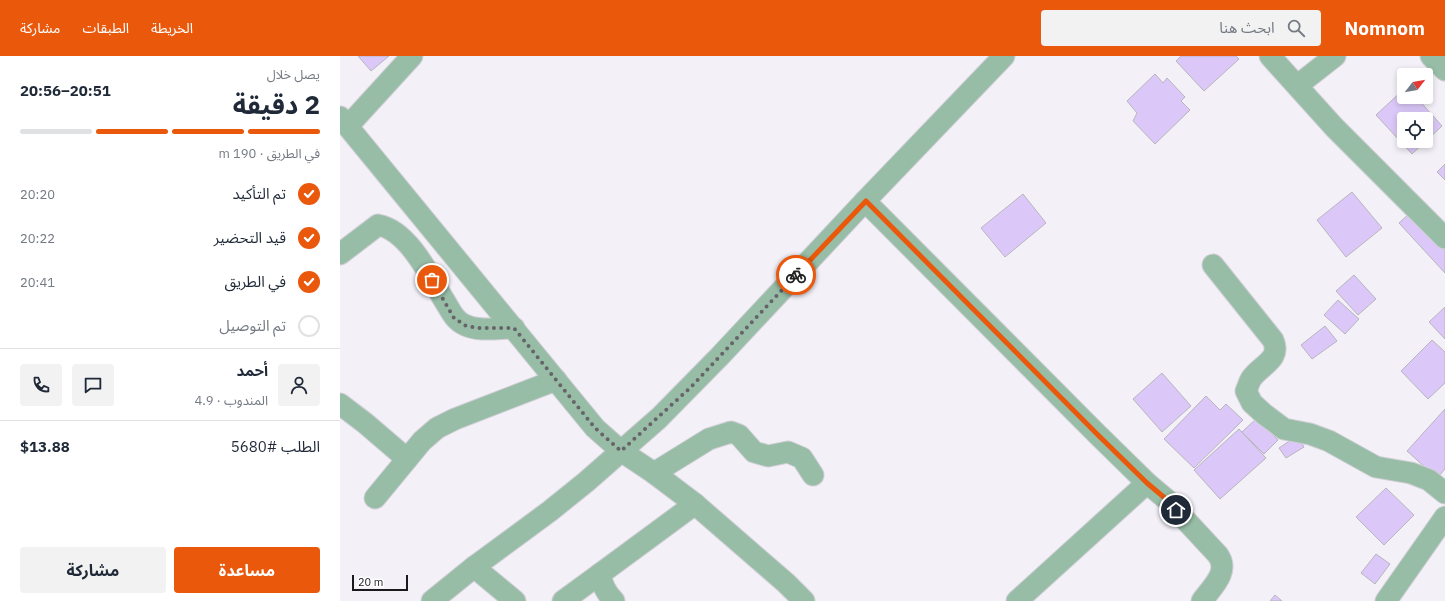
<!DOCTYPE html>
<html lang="ar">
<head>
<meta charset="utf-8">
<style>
  body { margin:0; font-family:"IBM Plex Sans","Noto Sans Arabic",sans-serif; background:#f2f2f3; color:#1f2937; direction:rtl; height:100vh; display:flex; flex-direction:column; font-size:15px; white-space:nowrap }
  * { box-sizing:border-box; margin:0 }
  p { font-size:13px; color:#747a83 }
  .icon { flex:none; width:22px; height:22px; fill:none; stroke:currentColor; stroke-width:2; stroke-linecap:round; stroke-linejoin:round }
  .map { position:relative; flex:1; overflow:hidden; direction:ltr }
  .drawer { display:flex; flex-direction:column; background:#fff; width:340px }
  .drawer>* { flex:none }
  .needle { width:26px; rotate:59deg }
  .tools { position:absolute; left:1057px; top:12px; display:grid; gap:8px }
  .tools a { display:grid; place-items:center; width:36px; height:36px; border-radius:4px; background:#fff; box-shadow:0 2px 6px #0003; font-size:20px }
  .scale { position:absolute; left:12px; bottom:10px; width:56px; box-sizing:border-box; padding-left:4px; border:2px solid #1a191c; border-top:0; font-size:11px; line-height:14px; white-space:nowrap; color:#1a191c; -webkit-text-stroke:3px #fff; paint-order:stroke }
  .pin { position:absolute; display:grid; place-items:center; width:34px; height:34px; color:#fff; margin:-17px; border:2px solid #fff; border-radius:50%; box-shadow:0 1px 4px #0007 }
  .courier { position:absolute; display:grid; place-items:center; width:40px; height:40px; margin:-20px; border:3px solid #ea580c; border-radius:50%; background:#fff; color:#222; box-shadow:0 1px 5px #0007 }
  .summary em { font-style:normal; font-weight:700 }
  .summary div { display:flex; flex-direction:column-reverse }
  .summary { display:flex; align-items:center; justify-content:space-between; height:68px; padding:0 20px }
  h1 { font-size:26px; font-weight:700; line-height:30px }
  .bar { display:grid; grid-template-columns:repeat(4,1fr); gap:6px 4px; align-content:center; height:48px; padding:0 20px }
  .bar i { height:5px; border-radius:3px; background:#e0e1e3 }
  .bar .on { background:#ea580c }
  .bar p { grid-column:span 4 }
  .line { display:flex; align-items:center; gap:10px; padding:0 20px; border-top:1px solid #e0e1e3 }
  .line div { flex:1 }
  .round { display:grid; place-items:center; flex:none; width:42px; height:42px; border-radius:4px; background:#f2f2f3 }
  ol { padding:0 20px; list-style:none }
  li { display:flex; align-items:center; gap:12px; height:44px }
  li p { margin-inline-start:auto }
  li .icon { padding:4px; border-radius:50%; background:#ea580c; color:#fff; stroke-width:4 }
  li:last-child { color:#747a83 }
  li i { width:22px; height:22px; border:2px solid #e0e1e3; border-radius:50% }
  .action { display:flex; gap:8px; margin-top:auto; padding:8px 20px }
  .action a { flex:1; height:46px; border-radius:4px; background:#ea580c; color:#fff; font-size:16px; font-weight:700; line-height:46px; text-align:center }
  .action a+a { background:#f2f2f3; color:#1f2937 }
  header { display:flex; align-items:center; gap:24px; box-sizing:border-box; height:56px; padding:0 20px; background:#ea580c; color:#fff }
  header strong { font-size:19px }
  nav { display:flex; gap:22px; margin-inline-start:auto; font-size:14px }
  .search { width:280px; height:36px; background:#f2f2f3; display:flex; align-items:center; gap:10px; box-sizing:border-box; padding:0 14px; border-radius:4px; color:#747a83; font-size:15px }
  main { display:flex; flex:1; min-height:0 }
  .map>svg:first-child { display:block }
  .building { fill:#dbc8f9; stroke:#b8b5bd }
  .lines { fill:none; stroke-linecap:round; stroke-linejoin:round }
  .street-casing { stroke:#d0ced5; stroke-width:23 }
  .street { stroke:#97bda6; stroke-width:21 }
  .done { stroke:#666469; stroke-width:4; stroke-dasharray:0 7.2 }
  .route { stroke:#ea580c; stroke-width:5 }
</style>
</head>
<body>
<header>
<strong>Nomnom</strong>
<div class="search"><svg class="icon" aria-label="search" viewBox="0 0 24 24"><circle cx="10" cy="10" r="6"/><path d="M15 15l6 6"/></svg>ابحث هنا</div>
<nav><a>الخريطة</a><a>الطبقات</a><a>مشاركة</a></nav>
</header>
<main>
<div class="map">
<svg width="1105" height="545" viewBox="0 0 1105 545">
  <rect width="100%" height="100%" fill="#f3f0f8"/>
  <g class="building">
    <polygon points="18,0 49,0 31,15"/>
    <polygon points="841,0 896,0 899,3 864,35 836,5"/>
    <polygon points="815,18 823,27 827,22 845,41 841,45 850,54 815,88 793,65 797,57 787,45"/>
    <polygon points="1064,33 1064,41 1076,41 1102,70 1086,85 1086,63 1064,63 1064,85 1086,85 1072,98 1036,59"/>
    <polygon points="1105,108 1105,124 1097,116"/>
    <polygon points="1012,136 1042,172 1006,201 977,164"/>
    <polygon points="683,138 706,167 665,201 641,172"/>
    <polygon points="1071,156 1105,193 1105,217 1059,167"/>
    <polygon points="1014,219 1036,243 1018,259 996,235"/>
    <polygon points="998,244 1019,263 1005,278 984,259"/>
    <polygon points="1105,251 1105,283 1089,266"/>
    <polygon points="985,270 997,285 972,303 961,289"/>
    <polygon points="1092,284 1105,296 1105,327 1088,343 1061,315"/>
    <polygon points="822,317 851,350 822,376 793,343"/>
    <polygon points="866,340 880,354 886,348 903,364 854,412 824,383"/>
    <polygon points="1105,353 1105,413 1097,422 1067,395"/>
    <polygon points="917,362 938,384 924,398 902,376"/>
    <polygon points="899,373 926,402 880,443 854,414"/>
    <polygon points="957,380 964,391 946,402 939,392"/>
    <polygon points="1046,432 1074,459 1044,489 1016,461"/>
    <polygon points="1036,498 1050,508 1035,528 1021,517"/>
    <polygon points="935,539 942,545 930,545"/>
  </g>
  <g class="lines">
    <defs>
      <g id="street">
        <polyline points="930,0 994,71 1105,182"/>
        <polyline points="1091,0 1105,14"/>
        <polyline points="958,29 995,0"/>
        <polyline points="0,61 255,372 281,395 314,417 355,448 446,527 464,545"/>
        <polyline points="8,70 72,0"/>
        <path d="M525,145L757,378L807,427L826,443L878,499C890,516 872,531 862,545"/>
        <path d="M0,198L38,169C68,174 90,220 104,244C111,255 114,264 125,269C139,276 159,272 174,272"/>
        <path d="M873,209L933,284C942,304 920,309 911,323C909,326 908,331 906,335L912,347L924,358L944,373L970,378L989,385L1036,411L1071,417L1089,424L1105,437"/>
        <polyline points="0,348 25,367 67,403"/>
        <polyline points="314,417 369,383 391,376 399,379 414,396 428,400 448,396 462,402 473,419"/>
        <polyline points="35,442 82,385 97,372 115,363 216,324"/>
        <polyline points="134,511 175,545"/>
        <polyline points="92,545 134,511 210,455 246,426 319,362 380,300 525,145 664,0"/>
        <polyline points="223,545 260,518"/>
        <path d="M274,545C266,537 262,529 260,518L355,448"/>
        <polyline points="677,545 807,427"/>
        <polyline points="1046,545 1105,461"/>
      </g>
    </defs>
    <use href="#street" class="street-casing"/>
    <use href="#street" class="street"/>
  </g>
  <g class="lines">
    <polyline class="done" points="92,224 114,262 126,270 140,272 174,272 255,372 281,395 350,332 456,219"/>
    <polyline class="route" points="456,219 526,145 757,378 807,427 826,443 836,454"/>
  </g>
</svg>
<div class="tools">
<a><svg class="needle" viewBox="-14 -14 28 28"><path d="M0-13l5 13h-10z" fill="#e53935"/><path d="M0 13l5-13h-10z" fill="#747a83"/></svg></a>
<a><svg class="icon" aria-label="locate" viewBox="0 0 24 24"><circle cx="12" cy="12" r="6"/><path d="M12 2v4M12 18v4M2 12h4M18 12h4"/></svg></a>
</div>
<div class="scale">20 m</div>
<div class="pin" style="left:92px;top:224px;background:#ea580c"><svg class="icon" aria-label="bag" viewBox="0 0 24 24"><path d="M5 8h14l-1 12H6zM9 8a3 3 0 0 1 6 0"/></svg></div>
<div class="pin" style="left:836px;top:454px;background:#1f2937"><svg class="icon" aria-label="home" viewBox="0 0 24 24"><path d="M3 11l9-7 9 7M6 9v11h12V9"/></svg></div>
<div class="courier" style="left:456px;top:219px"><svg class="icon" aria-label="bike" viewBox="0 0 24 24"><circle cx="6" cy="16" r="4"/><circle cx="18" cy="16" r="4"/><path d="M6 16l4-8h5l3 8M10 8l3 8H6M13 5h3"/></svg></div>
</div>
<section class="drawer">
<div class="summary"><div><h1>2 دقيقة</h1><p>يصل خلال</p></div><em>20:51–20:56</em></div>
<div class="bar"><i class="on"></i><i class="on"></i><i class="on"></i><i></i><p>في الطريق · 190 m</p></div>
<ol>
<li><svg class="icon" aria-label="check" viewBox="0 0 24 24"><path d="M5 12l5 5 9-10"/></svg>تم التأكيد<p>20:20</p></li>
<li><svg class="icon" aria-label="check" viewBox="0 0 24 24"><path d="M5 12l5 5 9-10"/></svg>قيد التحضير<p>20:22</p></li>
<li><svg class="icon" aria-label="check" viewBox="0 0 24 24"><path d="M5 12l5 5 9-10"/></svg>في الطريق<p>20:41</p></li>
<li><i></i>تم التوصيل</li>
</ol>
<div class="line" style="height:72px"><a class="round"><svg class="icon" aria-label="person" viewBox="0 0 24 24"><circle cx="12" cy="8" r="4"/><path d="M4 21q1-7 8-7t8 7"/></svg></a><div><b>أحمد</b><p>المندوب · 4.9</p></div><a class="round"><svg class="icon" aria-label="chat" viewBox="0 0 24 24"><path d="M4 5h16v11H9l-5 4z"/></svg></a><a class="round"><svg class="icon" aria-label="phone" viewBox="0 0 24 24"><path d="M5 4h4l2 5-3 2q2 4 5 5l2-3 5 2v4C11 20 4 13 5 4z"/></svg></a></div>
<div class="line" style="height:52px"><div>الطلب #5680</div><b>$13.88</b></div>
<div class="action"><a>مساعدة</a><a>مشاركة</a></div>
</section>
</main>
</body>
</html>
